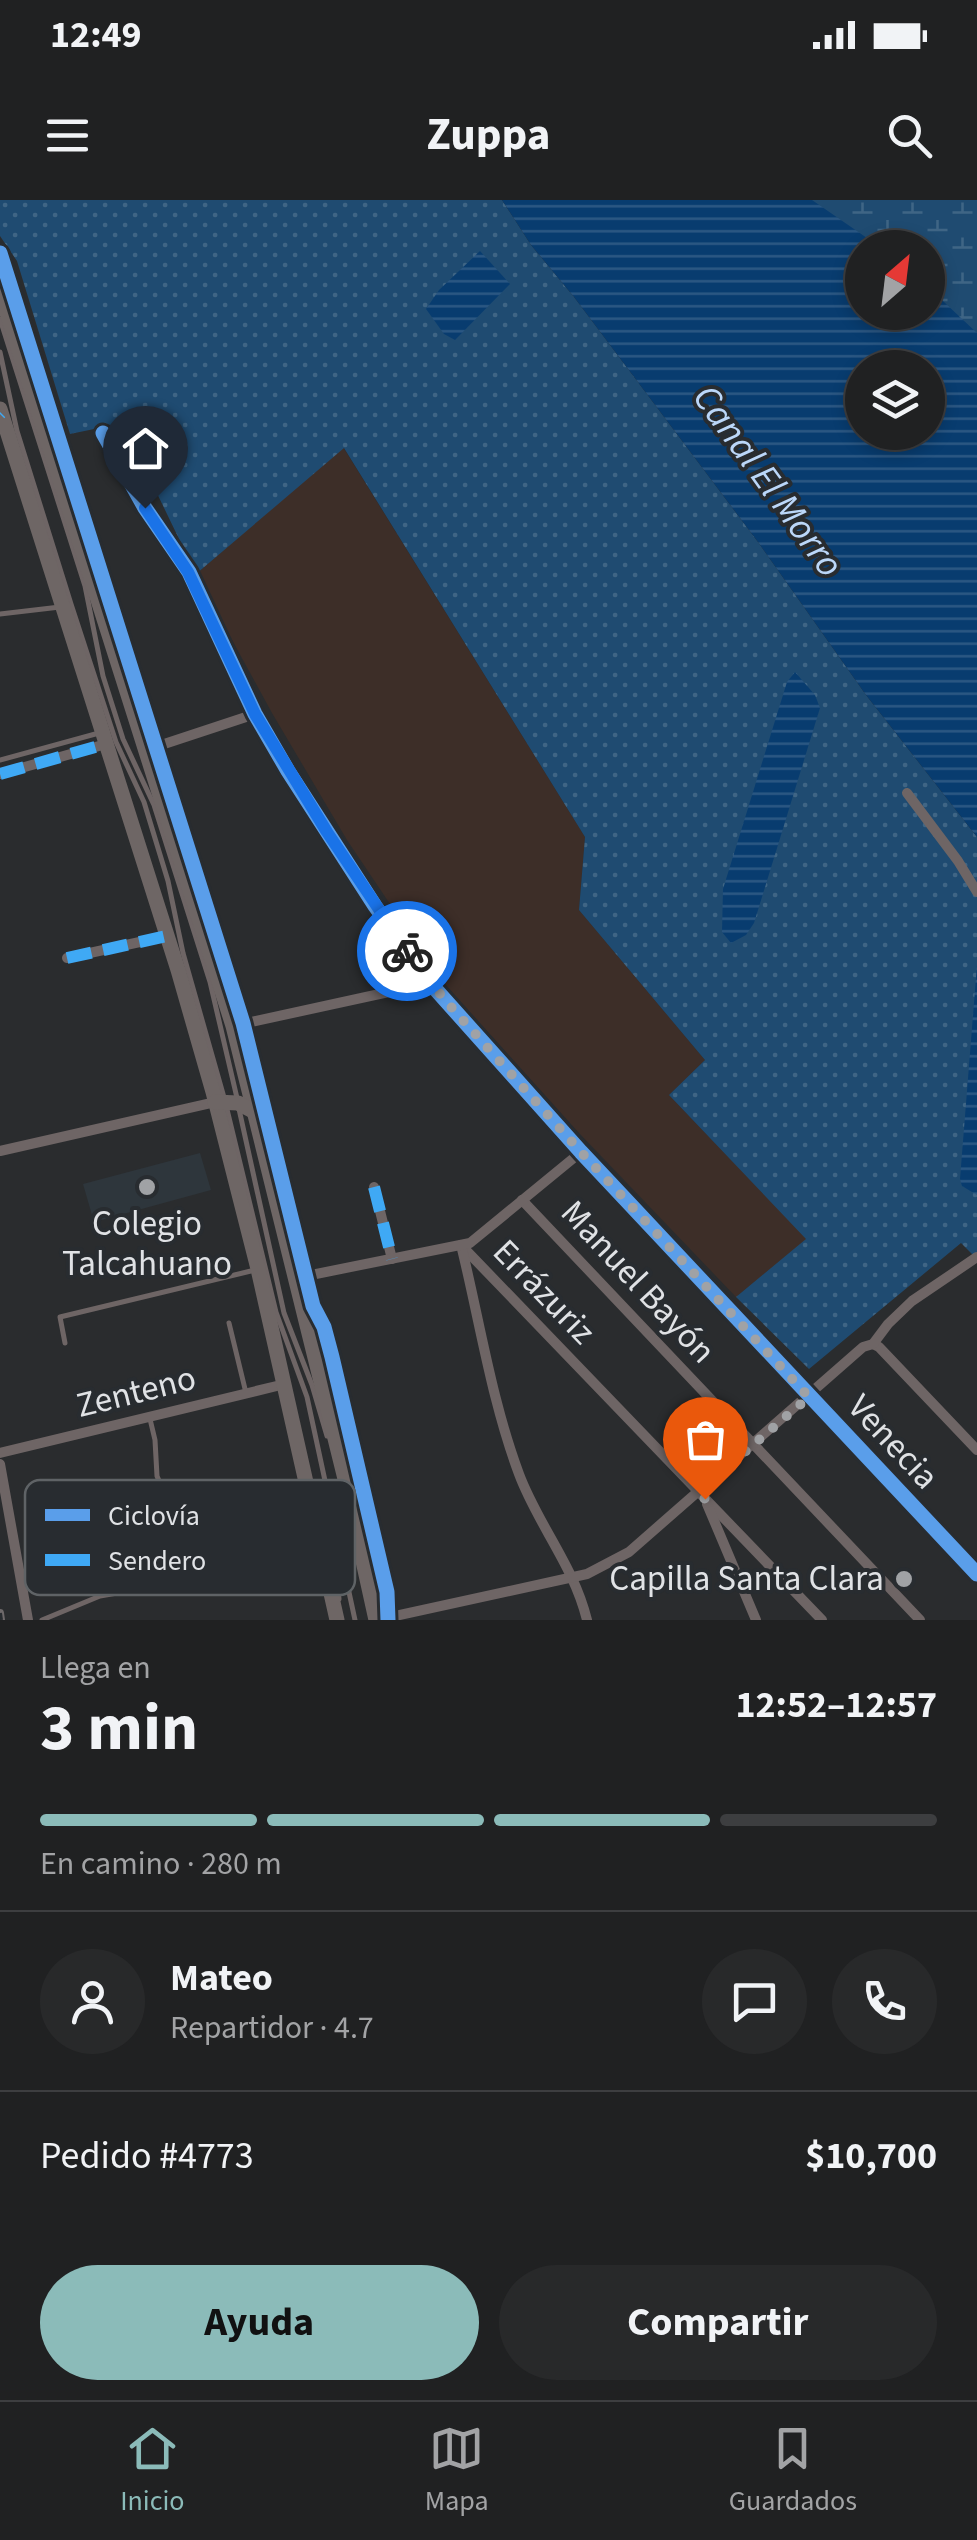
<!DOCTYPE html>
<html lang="es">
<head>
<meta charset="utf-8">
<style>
  body { margin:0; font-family:"Source Sans 3",sans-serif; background:#28292a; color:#f1f3f6; height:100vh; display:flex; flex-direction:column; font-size:38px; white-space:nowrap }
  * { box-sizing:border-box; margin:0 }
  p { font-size:32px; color:#a2a3a5 }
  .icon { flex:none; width:55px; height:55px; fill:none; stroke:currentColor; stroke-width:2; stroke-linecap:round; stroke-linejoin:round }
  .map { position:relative; height:1420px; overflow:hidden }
  .side { display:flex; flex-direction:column; background:#202122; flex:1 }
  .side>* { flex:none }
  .needle { width:65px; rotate:28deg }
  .controls { position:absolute; left:845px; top:30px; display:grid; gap:20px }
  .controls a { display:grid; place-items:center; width:100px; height:100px; border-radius:50%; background:#202122; box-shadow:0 5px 15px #0003,0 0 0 2px #3d3e40; font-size:50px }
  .pin { position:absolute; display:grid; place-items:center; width:85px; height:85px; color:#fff; margin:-102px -42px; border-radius:50% 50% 50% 0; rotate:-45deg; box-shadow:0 0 10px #0007 }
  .pin .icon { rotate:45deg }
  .courier { position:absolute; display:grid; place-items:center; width:100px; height:100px; margin:-50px; border:8px solid #1a73e8; border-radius:50%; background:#fff; color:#222; box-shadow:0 2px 12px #0007 }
  .summary em { font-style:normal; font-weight:700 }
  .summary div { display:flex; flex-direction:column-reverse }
  .summary { display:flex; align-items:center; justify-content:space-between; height:170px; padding:0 40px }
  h1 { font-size:65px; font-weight:700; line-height:75px }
  .bar { display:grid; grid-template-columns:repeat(4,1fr); gap:15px 10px; align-content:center; height:120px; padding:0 40px }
  .bar i { height:12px; border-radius:8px; background:#3d3e40 }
  .bar .current { background:#8bbbb9 }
  .bar p { grid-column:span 4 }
  .line { display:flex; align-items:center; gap:25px; padding:0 40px; border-top:2px solid #3d3e40 }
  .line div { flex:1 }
  .round { display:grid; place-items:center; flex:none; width:105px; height:105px; border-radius:52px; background:#28292a }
  .primary-button { display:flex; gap:20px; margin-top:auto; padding:20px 40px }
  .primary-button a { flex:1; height:115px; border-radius:60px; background:#8bbbb9; color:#111; font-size:40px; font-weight:700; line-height:115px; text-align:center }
  .primary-button a+a { background:#28292a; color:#f1f3f6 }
  .status { display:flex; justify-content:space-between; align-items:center; height:70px; padding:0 50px; background:#202122; direction:ltr }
  .status svg { height:28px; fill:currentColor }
  header { display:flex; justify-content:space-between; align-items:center; height:130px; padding:0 40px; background:#202122; font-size:45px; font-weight:700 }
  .dock { display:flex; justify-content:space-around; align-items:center; height:140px; border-top:2px solid #3d3e40; background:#202122; font-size:28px; color:#a2a3a5 }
  .dock a { display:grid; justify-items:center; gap:5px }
  .dock .current { color:#8bbbb9 }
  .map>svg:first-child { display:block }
  .industrial { fill:#3d2e28 }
  .built { fill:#2e363c }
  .grass { fill:url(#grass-dots) }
  .wetland { fill:url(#wetland-marsh); fill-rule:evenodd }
  .water { fill:url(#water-rules); fill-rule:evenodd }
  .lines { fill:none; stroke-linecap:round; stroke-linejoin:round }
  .lane { stroke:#6e6565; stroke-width:5 }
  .street { stroke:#6e6565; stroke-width:10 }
  .primary { stroke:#6e6665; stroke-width:15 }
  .rail-casing { stroke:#6e696a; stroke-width:8 }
  .rail { stroke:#282c30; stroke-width:4; stroke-dasharray:11; stroke-linecap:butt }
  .quiet { stroke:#3fa9f5; stroke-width:12; stroke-dasharray:25 12; stroke-linecap:butt }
  .cycleway-casing { stroke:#282c30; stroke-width:21 }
  .cycleway { stroke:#5a9eea; stroke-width:15 }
  .done { stroke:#a0a2a5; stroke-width:10; stroke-dasharray:0 18 }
  .route { stroke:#1a73e8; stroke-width:12 }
  .poi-dot { fill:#a0a2a5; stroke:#282c30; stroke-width:4 }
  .labels { text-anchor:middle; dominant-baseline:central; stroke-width:8; stroke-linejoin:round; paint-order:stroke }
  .poi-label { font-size:35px; fill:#e0e2e5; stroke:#282c30 }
  .street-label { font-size:35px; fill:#e0e2e5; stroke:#282c30 }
  .water-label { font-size:38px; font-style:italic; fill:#bbd7f9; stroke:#282c30 }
  .key { fill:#282c30; stroke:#5f6366; stroke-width:2.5 }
  .key-label { font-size:28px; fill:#e0e2e5 }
</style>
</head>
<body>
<div class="status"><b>12:49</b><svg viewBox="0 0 49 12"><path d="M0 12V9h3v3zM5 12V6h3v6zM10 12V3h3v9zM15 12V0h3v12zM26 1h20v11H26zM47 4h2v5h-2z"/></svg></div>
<header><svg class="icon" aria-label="menu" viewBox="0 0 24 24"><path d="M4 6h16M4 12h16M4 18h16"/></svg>Zuppa<svg class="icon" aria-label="search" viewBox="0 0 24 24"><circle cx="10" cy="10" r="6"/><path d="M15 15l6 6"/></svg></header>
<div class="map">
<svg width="977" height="1420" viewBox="0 0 977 1420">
  <defs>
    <pattern id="grass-dots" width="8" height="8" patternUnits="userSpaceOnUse" patternTransform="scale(2.5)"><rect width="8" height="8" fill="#1f4b71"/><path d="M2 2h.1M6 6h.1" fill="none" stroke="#3f6585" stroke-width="1.8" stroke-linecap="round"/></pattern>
    <pattern id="wetland-marsh" width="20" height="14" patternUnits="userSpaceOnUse" patternTransform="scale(2.5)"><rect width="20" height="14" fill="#1f4b71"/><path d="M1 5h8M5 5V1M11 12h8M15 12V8" fill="none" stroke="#3f6585"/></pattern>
    <pattern id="water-rules" width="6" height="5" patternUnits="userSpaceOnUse" patternTransform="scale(2.5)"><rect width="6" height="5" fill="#083c6f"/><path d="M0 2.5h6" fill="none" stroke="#2c5883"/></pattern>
  </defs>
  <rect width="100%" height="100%" fill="#2a2c2e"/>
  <polygon class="industrial" points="343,247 585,637 579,710 705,860 669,895 807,1039 736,1097 580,934 441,780 347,640 272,513 196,374"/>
  <polygon class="built" points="200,953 211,990 94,1022 83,984"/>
  <polygon class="grass" points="0,0 502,0 531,45 574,97 758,342 866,495 977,637 977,1059 961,1043 809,1169 736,1097 806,1039 669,895 705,860 579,710 585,637 344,248 196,374 123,223 70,234 17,61 0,36"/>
  <path class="wetland" d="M634,0H977V324L928,232V168H862ZM862,48H928V112H862Z"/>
  <g class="water">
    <path d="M502,0H812L880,47L862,48V112H928V87L977,133V637L866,495L758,342L574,97L531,45ZM862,168H928V232H862Z"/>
    <polygon points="480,51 510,84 455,140 444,134 426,109 439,90"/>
    <polygon points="795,472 815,495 820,508 754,723 746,735 731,743 722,732 723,689 787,482"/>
    <polygon points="977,765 977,995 962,986 960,979"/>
  </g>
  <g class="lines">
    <g class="lane">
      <polyline points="0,119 85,386 103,476 123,539 154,605 210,782 237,898"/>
      <polyline points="0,152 17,231 71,404 116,542 144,602 168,681 183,753 225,901 276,1112 307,1197 355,1420"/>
      <polyline points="0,414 60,407"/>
      <polyline points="0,560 99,533"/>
      <polyline points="239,909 284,1113 312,1185 327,1236"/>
      <polyline points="229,1123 246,1193"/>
      <polyline points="65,1143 60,1117 255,1070"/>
      <polyline points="150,1219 155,1240 157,1276 178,1327 193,1380"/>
      <polyline points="178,1327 275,1304"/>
      <polyline points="333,1335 339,1399"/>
      <polyline points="216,1346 223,1376"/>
      <polyline points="42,1420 100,1396 238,1372 242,1359 240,1344"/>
    </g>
    <g class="street">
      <polyline points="103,233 145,308 189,372 255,514 288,571 375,706 430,783 581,952 977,1374"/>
      <polyline points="146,550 255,514"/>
      <polyline points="0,574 106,544"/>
      <polyline points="907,593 958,661 977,692"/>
      <polyline points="67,758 167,736"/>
      <polyline points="233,826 430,783"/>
      <polyline points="0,951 215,902"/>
      <polyline points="374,987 392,1059"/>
      <polyline points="522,1000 920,1420"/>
      <polyline points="461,1045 822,1420"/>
      <path d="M462,1049C480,1123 492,1202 519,1274C538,1325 574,1366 587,1420"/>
      <polyline points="296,1078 470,1043 581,952"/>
      <polyline points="873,1144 879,1147 977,1250"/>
      <polyline points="0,1253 285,1184"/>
      <polyline points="0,1264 28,1420"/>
      <polyline points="707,1304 756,1420"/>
      <polyline points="377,1420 587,1374 629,1352 863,1147 873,1144 888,1124 912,1101 977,1057"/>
    </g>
    <g class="primary">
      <polyline points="0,91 233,826 344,1275 376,1420"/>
      <polyline points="0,209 178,770 213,892 258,1069 337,1420"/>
      <polyline points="215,902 238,903 255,912"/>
    </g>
    <defs>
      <polyline id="rail" points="0,1413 1,1420"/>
    </defs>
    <use href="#rail" class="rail-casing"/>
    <use href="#rail" class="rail"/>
    <g class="quiet">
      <polyline points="0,214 1,213"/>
      <polyline points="0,574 106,544"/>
      <polyline points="67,758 167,736"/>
      <polyline points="374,987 392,1059"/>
    </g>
    <defs>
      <g id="cycleway">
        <polyline points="0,53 243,823 313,1106 324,1127 332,1157 387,1392 388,1420"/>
        <polyline points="103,233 145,308 189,372 255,514 288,571 375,706 430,783 581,952 977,1374"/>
      </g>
    </defs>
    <use href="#cycleway" class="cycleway-casing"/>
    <use href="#cycleway" class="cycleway"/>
  </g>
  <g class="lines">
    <polyline class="done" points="407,751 444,799 581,952 809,1197 698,1292 705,1299"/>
    <polyline class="route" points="145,308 188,372 255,514 327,632 407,751"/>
  </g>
  <g class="poi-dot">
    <circle cx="147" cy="987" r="10"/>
    <circle cx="904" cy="1379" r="10"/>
  </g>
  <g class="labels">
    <g class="poi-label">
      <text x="147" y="1024">Colegio<tspan x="147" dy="40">Talcahuano</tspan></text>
      <text x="884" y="1379" text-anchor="end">Capilla Santa Clara</text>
    </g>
    <g class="street-label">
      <text transform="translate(638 1082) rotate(47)">Manuel Bayón</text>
      <text transform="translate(544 1092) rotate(46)">Errázuriz</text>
      <text transform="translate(136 1192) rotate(-14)">Zenteno</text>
      <text transform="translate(893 1242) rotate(47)">Venecia</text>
    </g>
    <g class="water-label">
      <text transform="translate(768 281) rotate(54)">Canal El Morro</text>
    </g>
  </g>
  <rect x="25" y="1280" width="330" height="115" rx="15" class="key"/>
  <rect x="45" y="1309" width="45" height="12" fill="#5a9eea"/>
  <rect x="45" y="1354" width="45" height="12" fill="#3fa9f5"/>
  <g class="key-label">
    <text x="108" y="1325">Ciclovía</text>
    <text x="108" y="1370">Sendero</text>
  </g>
</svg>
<div class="controls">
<a><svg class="needle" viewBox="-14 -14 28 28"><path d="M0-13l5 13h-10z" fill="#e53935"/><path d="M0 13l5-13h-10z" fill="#a2a3a5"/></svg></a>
<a><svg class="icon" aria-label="layers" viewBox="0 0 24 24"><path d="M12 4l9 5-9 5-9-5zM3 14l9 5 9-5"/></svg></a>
</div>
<div class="pin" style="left:705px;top:1299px;background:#ea580c"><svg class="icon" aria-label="bag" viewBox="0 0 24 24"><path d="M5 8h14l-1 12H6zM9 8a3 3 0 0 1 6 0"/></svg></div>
<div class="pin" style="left:145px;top:308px;background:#1f2937"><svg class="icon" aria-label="home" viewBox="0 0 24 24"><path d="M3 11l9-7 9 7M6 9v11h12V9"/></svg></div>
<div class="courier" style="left:407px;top:751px"><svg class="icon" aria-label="bike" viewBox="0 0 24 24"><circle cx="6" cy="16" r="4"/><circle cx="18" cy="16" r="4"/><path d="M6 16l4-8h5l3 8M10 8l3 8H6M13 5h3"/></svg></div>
</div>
<section class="side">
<div class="summary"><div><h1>3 min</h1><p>Llega en</p></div><em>12:52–12:57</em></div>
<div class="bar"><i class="current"></i><i class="current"></i><i class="current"></i><i></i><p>En camino · 280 m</p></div>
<div class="line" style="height:180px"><a class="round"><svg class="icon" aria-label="person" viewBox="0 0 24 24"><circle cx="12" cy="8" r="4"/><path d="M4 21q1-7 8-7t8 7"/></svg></a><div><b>Mateo</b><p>Repartidor · 4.7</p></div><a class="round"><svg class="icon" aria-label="chat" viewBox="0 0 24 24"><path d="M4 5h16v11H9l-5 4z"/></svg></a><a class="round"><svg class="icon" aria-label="phone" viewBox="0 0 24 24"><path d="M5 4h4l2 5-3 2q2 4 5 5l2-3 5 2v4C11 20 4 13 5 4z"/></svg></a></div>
<div class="line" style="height:130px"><div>Pedido #4773</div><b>$10,700</b></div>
<div class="primary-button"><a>Ayuda</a><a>Compartir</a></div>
</section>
<nav class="dock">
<a class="current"><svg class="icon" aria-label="home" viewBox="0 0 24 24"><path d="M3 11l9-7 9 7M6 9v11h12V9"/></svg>Inicio</a>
<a><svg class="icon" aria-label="map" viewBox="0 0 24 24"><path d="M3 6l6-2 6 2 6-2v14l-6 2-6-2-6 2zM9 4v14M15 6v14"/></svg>Mapa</a>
<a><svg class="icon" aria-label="saved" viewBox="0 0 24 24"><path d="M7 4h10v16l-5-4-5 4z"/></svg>Guardados</a>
</nav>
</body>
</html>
